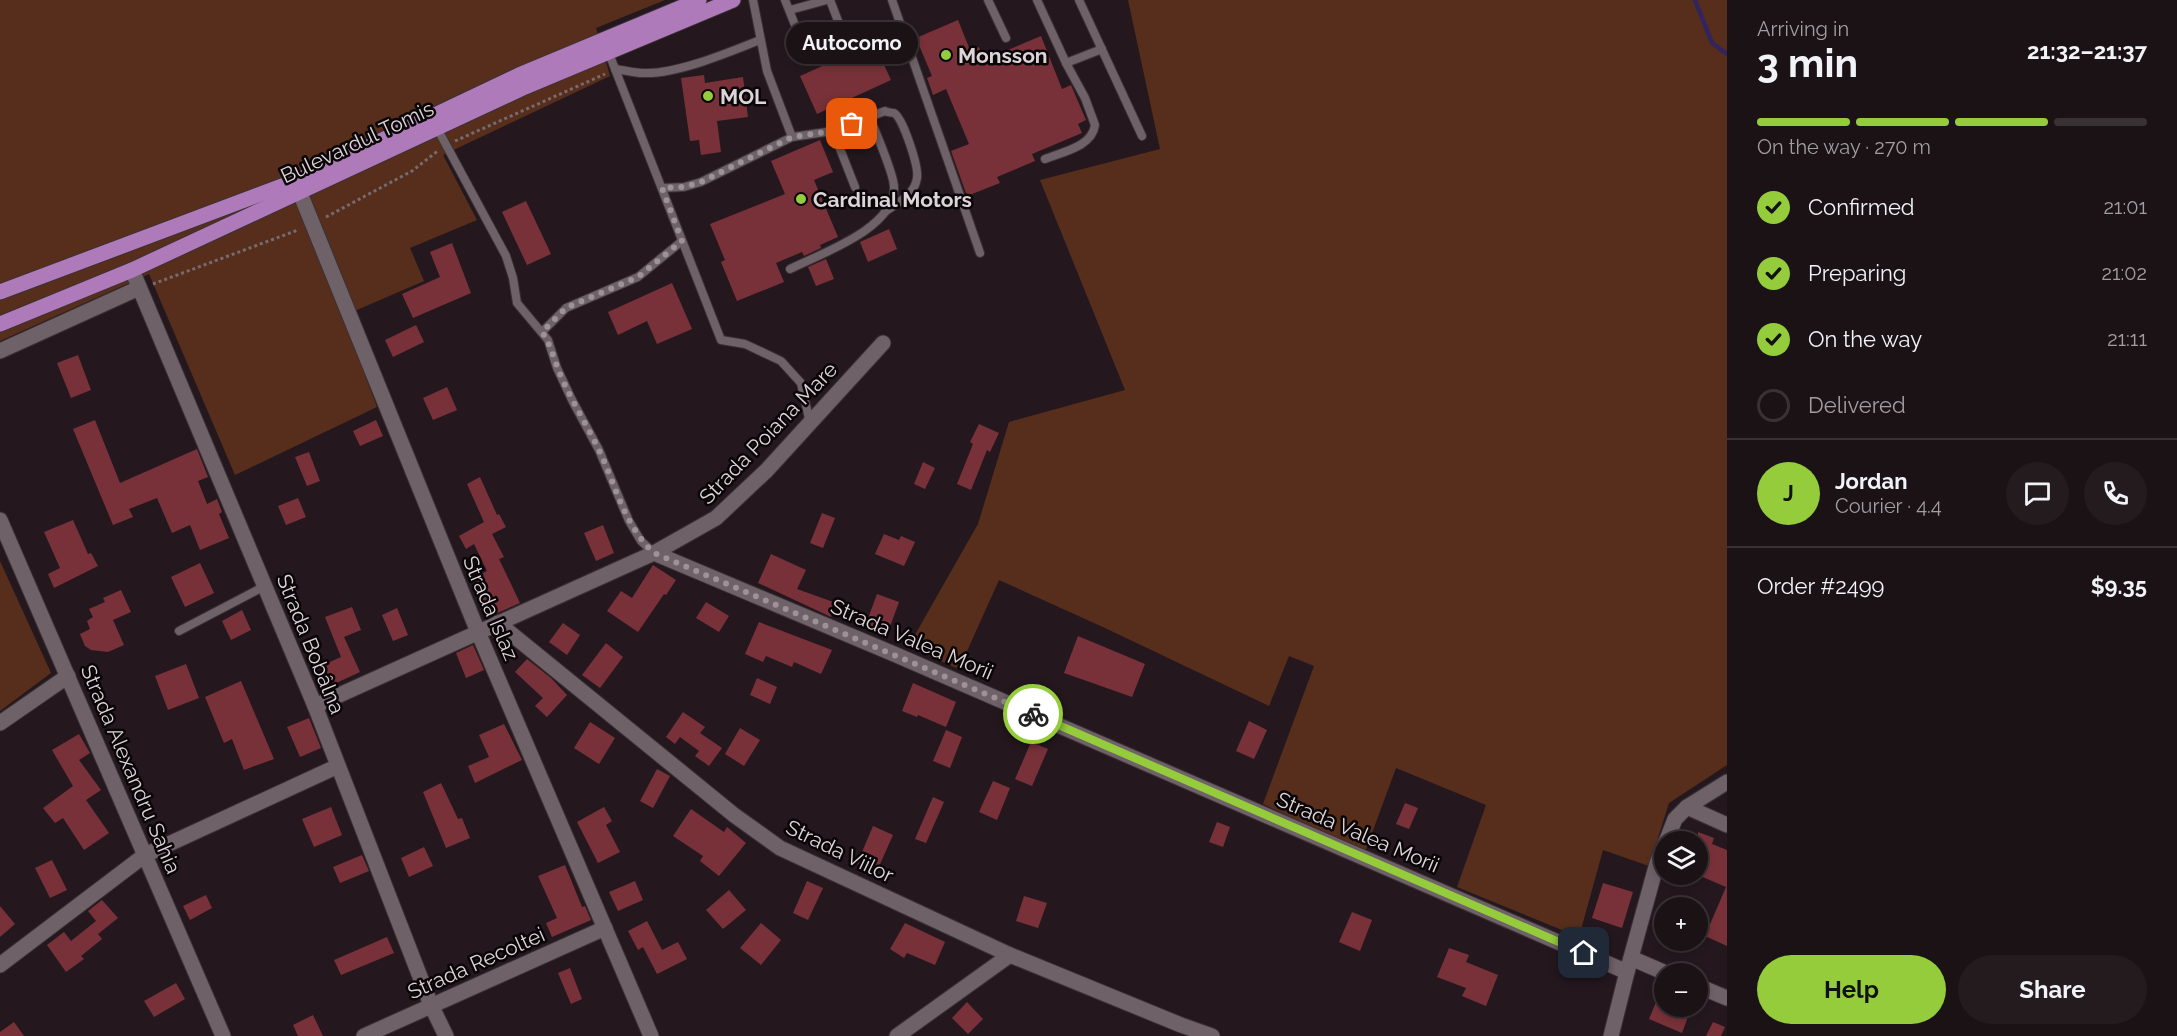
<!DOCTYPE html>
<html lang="en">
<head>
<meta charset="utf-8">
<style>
  body { margin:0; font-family:Raleway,sans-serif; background:#241b1f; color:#f1f3f6; height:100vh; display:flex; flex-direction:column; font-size:22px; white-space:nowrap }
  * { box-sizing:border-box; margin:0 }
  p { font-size:20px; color:#a09ea1 }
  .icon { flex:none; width:33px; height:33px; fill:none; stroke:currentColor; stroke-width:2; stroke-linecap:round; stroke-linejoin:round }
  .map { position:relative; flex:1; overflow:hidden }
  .details { display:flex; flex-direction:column; background:#1b1216; width:450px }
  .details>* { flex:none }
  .fabs { position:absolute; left:1654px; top:831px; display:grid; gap:12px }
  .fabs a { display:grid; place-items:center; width:54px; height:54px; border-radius:50%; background:#1b1216; box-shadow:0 3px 9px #0003,0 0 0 2px #393235; font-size:30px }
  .pin { position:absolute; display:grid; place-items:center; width:51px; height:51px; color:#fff; margin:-26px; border-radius:12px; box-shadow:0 3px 9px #0006 }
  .courier { position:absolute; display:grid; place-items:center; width:60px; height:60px; margin:-30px; border:4px solid #94cc3b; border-radius:50%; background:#fff; color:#222; box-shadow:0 2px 8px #0007 }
  .bubble { position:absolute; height:42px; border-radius:21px; background:#1b1216; box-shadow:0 3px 9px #0003,0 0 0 2px #393235; font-size:20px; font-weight:700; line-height:42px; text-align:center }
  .summary em { font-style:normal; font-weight:700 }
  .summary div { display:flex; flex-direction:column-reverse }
  .summary { display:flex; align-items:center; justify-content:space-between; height:102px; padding:0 30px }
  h1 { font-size:39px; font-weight:700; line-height:45px }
  .bar { display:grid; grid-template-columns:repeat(4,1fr); gap:9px 6px; align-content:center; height:72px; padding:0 30px }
  .bar i { height:8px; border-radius:4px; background:#393235 }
  .bar .active { background:#94cc3b }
  .bar p { grid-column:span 4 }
  .line { display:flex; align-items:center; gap:15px; padding:0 30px; border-top:2px solid #393235 }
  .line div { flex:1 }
  .round { display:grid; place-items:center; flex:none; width:63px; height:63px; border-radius:32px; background:#241b1f }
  ol { padding:0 30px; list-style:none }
  li { display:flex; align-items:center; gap:18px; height:66px }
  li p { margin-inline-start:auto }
  li .icon { padding:6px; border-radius:50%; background:#94cc3b; color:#111; stroke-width:4 }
  li:last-child { color:#a09ea1 }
  li i { width:33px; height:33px; border:3px solid #393235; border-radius:50% }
  .button { display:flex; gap:12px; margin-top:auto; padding:12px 30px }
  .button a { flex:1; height:69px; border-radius:36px; background:#94cc3b; color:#111; font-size:24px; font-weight:700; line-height:69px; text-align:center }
  .button a+a { background:#241b1f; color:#f1f3f6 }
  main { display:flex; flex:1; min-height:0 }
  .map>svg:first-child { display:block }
  .green { fill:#572e1c }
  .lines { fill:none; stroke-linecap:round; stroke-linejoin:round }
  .stream { stroke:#32245f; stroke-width:4.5 }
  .building { fill:#793139 }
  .service-casing { stroke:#3a3236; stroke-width:10 }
  .minor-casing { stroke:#3a3236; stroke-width:17 }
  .tertiary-casing { stroke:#3a3236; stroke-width:17 }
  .primary-casing { stroke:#3a3236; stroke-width:17 }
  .path { stroke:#756b70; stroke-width:3; stroke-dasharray:3 3; stroke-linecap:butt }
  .service { stroke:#6f6168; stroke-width:8 }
  .minor { stroke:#6f6168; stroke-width:15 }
  .tertiary { stroke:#6f6168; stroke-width:15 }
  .primary { stroke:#af7ab9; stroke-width:15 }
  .done { stroke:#9c9297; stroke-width:6; stroke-dasharray:0 10.8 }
  .route { stroke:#94cc3b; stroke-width:8 }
  .poi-dot { fill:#94cc3b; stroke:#0a0507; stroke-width:2 }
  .labels { text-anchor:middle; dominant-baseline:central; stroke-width:5; stroke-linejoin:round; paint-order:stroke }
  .poi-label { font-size:21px; font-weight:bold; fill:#dcd4d8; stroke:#0a0507; text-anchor:start }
  .street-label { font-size:21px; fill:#dcd4d8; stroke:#0a0507 }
</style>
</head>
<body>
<main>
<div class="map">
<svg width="1727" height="1036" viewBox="0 0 1727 1036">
  <rect width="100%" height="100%" fill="#24181e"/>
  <g class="green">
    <polygon points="0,0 665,0 596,28 610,76 443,155 477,220 410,248 424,281 343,316 377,407 235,475 149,274 0,341"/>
    <polygon points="1128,0 1727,0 1727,765 1669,803 1649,866 1603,850 1579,937 1457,887 1486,805 1396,768 1365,852 1263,804 1314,666 1289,656 1269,706 1105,628 999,580 959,669 908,647 978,524 1009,422 1125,390 1040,180 1160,149"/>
    <polygon points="0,561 51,673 0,711"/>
  </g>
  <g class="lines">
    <polyline class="stream" points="1695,0 1712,43 1727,54"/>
  </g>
  <g class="building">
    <polygon points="958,20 970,50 979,47 984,60 1041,36 1062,89 1071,85 1086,120 1078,124 1082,133 1032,154 1035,161 997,177 1000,183 967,196 951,151 969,144 946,89 933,95 927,78 932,76 916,38"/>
    <polygon points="874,43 891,80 817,114 800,76"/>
    <polygon points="704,75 705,83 743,77 748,117 717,121 721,152 701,155 699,140 690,141 681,78"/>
    <polygon points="820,140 833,172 814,180 838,237 820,245 821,248 804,256 802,252 776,263 784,282 737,301 721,262 725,260 710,224 785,194 771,161"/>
    <polygon points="526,201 551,254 527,265 502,212"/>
    <polygon points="889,229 897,249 868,262 860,242"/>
    <polygon points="452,243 471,293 413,318 402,294 440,277 430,252"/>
    <polygon points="826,259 834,279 816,286 808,267"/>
    <polygon points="672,283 692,329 657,344 647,321 618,335 608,312"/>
    <polygon points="416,325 424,342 393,357 385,340"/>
    <polygon points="78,355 91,390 71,398 57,363"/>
    <polygon points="447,387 457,410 433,420 423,398"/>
    <polygon points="95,420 120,483 197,449 208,477 198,481 207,504 217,499 222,512 219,514 229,538 200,550 190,525 172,533 157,498 129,509 133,517 113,525 73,429"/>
    <polygon points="376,420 383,436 360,446 353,431"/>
    <polygon points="979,424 999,433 990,452 987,450 971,490 957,484 973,444 970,442"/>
    <polygon points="309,452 320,481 307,486 295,457"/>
    <polygon points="923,462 935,468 925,489 914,484"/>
    <polygon points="480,477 497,515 499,514 506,527 492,534 504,557 499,559 520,603 488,617 471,579 487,571 474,544 466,549 459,536 484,522 467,484"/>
    <polygon points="298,498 306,517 286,525 278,506"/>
    <polygon points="822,513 835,518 823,548 810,543"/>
    <polygon points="73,520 88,554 91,553 98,566 54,588 48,574 60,568 44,532"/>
    <polygon points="603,525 614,553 596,561 584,533"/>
    <polygon points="884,534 899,540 901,536 915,542 904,566 875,554"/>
    <polygon points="771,554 806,570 797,589 836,603 831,617 758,583"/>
    <polygon points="200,563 214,593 185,607 171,577"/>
    <polygon points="653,565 676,580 666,595 664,594 638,632 607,611 621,591 632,598"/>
    <polygon points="121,590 131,612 113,620 124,645 108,652 91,650 85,646 80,634 90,629 87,621 93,617 89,609 105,602 103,598"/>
    <polygon points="877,594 899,602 888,632 866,624"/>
    <polygon points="706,602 729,616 719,632 696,618"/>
    <polygon points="352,607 361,630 344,637 360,672 332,685 323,665 341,657 325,617"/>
    <polygon points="397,608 408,635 393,641 382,615"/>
    <polygon points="242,610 251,630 231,640 222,621"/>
    <polygon points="759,622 832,650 821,674 794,662 792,667 766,656 763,662 745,654"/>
    <polygon points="563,623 580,635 567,655 549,642"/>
    <polygon points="1078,636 1145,664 1132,697 1064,673"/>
    <polygon points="606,643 623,657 600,688 582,675"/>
    <polygon points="473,645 484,670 466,678 456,653"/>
    <polygon points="527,659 551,678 567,695 547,717 535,706 543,698 515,672"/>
    <polygon points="186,664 199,698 168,710 155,676"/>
    <polygon points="757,678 777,687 770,704 750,695"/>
    <polygon points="241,681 274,759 244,770 232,739 224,743 205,697"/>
    <polygon points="913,683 956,702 946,727 918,715 917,717 902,711"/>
    <polygon points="683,712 705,727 700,733 722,748 709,766 695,756 699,751 680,737 675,744 666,737"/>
    <polygon points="309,718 321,748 300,757 287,727"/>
    <polygon points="1249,721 1267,730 1254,759 1236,751"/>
    <polygon points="590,722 615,738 599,764 574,748"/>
    <polygon points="504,724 522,760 475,783 468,766 489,757 479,735"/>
    <polygon points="740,728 760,740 744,766 725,754"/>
    <polygon points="946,730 962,737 950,768 933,761"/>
    <polygon points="79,734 90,753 79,760 101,790 86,800 109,833 84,850 63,818 55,823 43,808 73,786 52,750"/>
    <polygon points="1031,742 1048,749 1032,786 1015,779"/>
    <polygon points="657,769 670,776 653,808 640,801"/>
    <polygon points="993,781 1010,788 997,820 979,812"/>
    <polygon points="441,783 458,819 462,818 470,838 446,848 423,792"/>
    <polygon points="933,797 944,802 926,843 915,839"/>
    <polygon points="1405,803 1418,808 1409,829 1396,824"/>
    <polygon points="331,807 342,835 314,847 302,819"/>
    <polygon points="604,807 612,821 606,825 620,852 598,863 577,822"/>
    <polygon points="691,809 724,832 727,827 746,843 719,876 700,861 703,856 673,836"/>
    <polygon points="1217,822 1230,827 1223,847 1209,842"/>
    <polygon points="873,826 893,835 876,873 857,864"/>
    <polygon points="1698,832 1714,838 1712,844 1727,850 1727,946 1705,936 1726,887 1698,875"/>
    <polygon points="424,847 433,866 409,877 401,858"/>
    <polygon points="362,855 369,871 340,883 333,867"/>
    <polygon points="52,860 67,890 50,898 35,868"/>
    <polygon points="565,865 582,907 585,906 591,920 552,937 546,923 557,918 538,876"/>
    <polygon points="635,881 643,900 618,911 609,892"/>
    <polygon points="807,881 823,888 808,920 793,913"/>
    <polygon points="1603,883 1633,892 1622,928 1592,918"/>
    <polygon points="729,890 746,910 723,929 706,910"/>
    <polygon points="206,895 212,908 190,920 183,906"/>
    <polygon points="1024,896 1047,903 1038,928 1016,921"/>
    <polygon points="102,900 118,918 98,934 102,939 81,956 84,959 66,972 47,945 64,932 71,941 96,921 88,911"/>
    <polygon points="0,906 15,924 0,937"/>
    <polygon points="1352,912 1372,920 1360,951 1339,942"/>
    <polygon points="647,921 662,950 678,942 687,959 657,974 643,947 638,950 628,931"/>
    <polygon points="761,923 781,940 761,965 740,948"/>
    <polygon points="905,923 945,942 935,965 907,953 904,958 890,949"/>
    <polygon points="387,937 394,953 341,975 334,960"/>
    <polygon points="1449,948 1469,955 1466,962 1498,975 1486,1006 1462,996 1466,988 1437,977"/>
    <polygon points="570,968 582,999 571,1004 558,973"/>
    <polygon points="176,983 185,999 154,1017 144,1001"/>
    <polygon points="1664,983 1665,1006 1692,1006 1682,1033 1649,1019"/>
    <polygon points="967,1002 983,1019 968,1034 952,1018"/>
    <polygon points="313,1015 323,1036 298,1036 293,1025"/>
    <polygon points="14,1022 24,1036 0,1036 0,1032"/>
    <polygon points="1713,1022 1725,1027 1721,1036 1706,1036"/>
  </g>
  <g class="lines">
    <defs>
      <g id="service">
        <polyline points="753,0 767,71 792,137"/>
        <polyline points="785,0 809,60"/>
        <polyline points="830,0 848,47"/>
        <polyline points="892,0 980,253"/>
        <polyline points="988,0 1006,38"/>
        <path d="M1037,0L1066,63L1085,98L1095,125C1092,147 1062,152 1045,159"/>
        <polyline points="1079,0 1142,136"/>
        <polyline points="790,10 827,0"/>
        <polyline points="608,51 721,340 745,344 781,361 801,383 810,423"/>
        <polyline points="1066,63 1102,49"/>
        <path d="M615,69C624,70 634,73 643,73C675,75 730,52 760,40"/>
        <polyline points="437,128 506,256 513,278 517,303 548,340 557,368 572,400 599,450 629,521 641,541 654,553"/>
        <polyline points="833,131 855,187"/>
        <path d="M662,188L684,187L701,182L792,137L833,131L885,111C886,112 893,113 894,113C903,118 919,167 917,178C915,194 899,202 886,211"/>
        <path d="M790,269C820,254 896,228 894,187C894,173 875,132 870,117"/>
        <polyline points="542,332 566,308 638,277 682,241"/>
        <polyline points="179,631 265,586"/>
      </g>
      <g id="minor">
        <polyline points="300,193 478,632 651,1036"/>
        <polyline points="132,270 315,706 431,1005 446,1036"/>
        <polyline points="0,351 139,288"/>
        <polyline points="654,553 894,654 1627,972 1657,863 1665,843"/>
        <polyline points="498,623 734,815 780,848 1010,955 1181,1025 1212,1036"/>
        <polyline points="315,706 654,553 716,518 767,470 883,343"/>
        <polyline points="0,723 68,676"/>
        <polyline points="1687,807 1727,825"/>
        <polyline points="1666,842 1675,819 1687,807 1727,782"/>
        <polyline points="1631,958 1668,974"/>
        <polyline points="0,965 145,855 338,766"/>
        <polyline points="1698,986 1727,998"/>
        <polyline points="364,1036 605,928"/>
        <polyline points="897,1036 1010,955"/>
      </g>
      <g id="tertiary">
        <polyline points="0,520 223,1036"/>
        <polyline points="1611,1036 1627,972"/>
      </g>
      <g id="primary">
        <polyline points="0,292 298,180 519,75 699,0"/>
        <polyline points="0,324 132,270 525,87 733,0"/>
      </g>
    </defs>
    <use href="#service" class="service-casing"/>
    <use href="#minor" class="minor-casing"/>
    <use href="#tertiary" class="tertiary-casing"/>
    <use href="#primary" class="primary-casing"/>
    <g class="path">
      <polyline points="455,141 605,74"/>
      <polyline points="326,217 412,171 439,150"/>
      <polyline points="153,284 298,230"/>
    </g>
    <use href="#service" class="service"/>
    <use href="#minor" class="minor"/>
    <use href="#tertiary" class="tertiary"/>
    <use href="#primary" class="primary"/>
  </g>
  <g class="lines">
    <path class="done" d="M852,124L833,131L792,137L701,182L684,187L662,188L682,241L638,277L566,308L542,332C551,345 554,360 560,374C571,400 586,423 598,448C616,485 623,524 654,553L1033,714"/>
    <polyline class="route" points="1033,714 1584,953"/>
  </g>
  <g class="poi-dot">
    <circle cx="946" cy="55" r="6"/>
    <circle cx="708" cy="96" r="6"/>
    <circle cx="801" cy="199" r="6"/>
  </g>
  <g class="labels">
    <g class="poi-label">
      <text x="958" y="55">Monsson</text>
      <text x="720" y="96">MOL</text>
      <text x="813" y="199">Cardinal Motors</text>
    </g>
    <g class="street-label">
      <text transform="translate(357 142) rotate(-25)">Bulevardul Tomis</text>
      <text transform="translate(768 433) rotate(-46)">Strada Poiana Mare</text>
      <text transform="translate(491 608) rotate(67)">Strada Islaz</text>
      <text transform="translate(912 639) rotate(23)">Strada Valea Morii</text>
      <text transform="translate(311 644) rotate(68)">Strada Bobâlna</text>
      <text transform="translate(131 769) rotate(67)">Strada Alexandru Sahia</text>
      <text transform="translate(1358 832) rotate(23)">Strada Valea Morii</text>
      <text transform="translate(840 851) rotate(26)">Strada Viilor</text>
      <text transform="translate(476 963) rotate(-24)">Strada Recoltei</text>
    </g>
  </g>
</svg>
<div class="fabs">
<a><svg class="icon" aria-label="layers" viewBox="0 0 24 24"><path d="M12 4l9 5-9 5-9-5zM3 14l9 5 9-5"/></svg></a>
<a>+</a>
<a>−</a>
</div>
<div class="pin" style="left:852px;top:124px;background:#ea580c"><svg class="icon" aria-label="bag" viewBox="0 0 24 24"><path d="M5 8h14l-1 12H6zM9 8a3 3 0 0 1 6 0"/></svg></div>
<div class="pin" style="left:1584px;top:953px;background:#1f2937"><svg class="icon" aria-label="home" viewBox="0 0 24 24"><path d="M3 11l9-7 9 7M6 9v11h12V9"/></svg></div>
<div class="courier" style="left:1033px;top:714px"><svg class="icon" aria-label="bike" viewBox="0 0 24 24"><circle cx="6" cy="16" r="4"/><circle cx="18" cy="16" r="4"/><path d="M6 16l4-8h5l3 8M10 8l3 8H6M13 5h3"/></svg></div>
<div class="bubble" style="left:786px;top:22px;width:132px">Autocomo</div>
</div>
<section class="details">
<div class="summary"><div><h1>3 min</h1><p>Arriving in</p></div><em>21:32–21:37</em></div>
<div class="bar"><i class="active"></i><i class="active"></i><i class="active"></i><i></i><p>On the way · 270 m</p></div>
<ol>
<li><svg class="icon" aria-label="check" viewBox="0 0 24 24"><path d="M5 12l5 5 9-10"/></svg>Confirmed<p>21:01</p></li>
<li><svg class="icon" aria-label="check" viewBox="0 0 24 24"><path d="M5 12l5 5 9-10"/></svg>Preparing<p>21:02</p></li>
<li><svg class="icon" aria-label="check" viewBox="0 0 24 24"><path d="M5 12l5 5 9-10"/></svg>On the way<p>21:11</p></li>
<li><i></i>Delivered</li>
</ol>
<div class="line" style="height:108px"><b class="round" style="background:#94cc3b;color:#111">J</b><div><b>Jordan</b><p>Courier · 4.4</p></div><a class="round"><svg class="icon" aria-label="chat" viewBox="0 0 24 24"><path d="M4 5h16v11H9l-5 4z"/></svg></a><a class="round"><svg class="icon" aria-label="phone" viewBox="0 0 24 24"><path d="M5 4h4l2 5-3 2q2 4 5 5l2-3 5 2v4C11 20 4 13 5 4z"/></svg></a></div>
<div class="line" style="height:78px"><div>Order #2499</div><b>$9.35</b></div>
<div class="button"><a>Help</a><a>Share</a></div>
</section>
</main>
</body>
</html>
